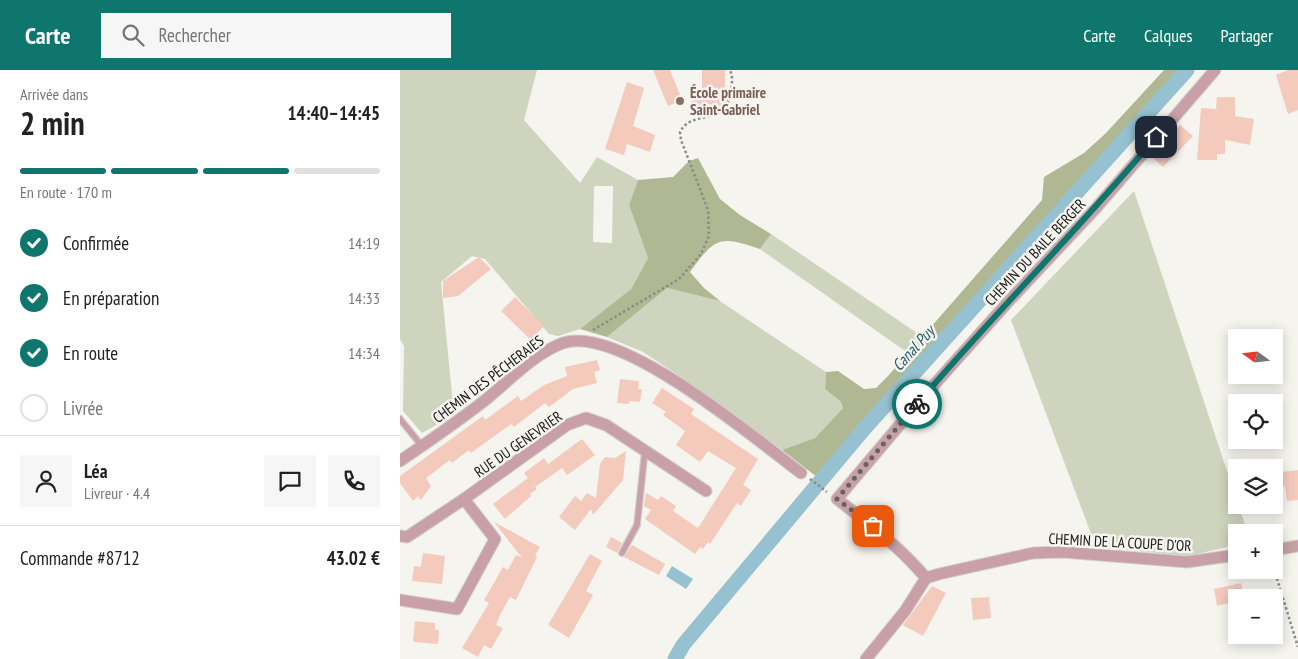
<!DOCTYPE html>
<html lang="fr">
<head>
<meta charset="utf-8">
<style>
  body { margin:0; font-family:"PT Sans Narrow",sans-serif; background:#f6f6f6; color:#222; height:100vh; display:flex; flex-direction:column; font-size:19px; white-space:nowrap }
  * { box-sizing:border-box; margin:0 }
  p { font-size:16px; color:#767676 }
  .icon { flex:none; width:28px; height:28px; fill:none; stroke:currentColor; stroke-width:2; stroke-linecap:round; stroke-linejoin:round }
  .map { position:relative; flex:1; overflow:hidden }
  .details { display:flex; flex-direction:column; background:#fff; width:400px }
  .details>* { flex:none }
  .needle { width:32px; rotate:285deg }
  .tools { position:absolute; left:828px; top:259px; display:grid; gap:10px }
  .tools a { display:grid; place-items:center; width:55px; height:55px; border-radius:0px; background:#fff; box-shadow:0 2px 12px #0003; font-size:25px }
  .pin { position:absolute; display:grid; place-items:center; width:42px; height:42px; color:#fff; margin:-21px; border-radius:10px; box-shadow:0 2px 8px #0006 }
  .courier { position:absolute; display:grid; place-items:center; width:50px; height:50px; margin:-25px; border:4px solid #0f766e; border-radius:50%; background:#fff; color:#222; box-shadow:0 1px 6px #0007 }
  .headline em { font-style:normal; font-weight:700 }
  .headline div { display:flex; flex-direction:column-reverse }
  .headline { display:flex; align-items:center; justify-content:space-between; height:85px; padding:0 20px }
  h1 { font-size:32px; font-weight:700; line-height:38px }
  .bar { display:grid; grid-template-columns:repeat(4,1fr); gap:8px 5px; align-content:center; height:60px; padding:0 20px }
  .bar i { height:6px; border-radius:4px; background:#e0e0e0 }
  .bar .selected { background:#0f766e }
  .bar p { grid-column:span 4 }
  .line { display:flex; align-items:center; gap:12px; padding:0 20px; border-top:1px solid #e0e0e0 }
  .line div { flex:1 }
  .round { display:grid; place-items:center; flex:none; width:52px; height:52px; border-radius:0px; background:#f6f6f6 }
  ol { padding:0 20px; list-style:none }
  li { display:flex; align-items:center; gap:15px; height:55px }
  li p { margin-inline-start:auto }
  li .icon { padding:5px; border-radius:50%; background:#0f766e; color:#fff; stroke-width:4 }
  li:last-child { color:#767676 }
  li i { width:28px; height:28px; border:2px solid #e0e0e0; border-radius:50% }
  header { display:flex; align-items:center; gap:30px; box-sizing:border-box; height:70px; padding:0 25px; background:#0f766e; color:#fff }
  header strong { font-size:24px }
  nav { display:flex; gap:28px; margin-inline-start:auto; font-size:18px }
  .search { width:350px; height:45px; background:#f6f6f6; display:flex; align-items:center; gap:12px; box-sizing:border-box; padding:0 18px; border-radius:0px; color:#767676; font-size:19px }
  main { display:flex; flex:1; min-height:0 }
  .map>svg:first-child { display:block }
  .green { fill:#ced4bd; fill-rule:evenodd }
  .forest { fill:#afb893 }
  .water { fill:#95c1d0 }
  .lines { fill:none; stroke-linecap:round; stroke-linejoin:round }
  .canal { stroke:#95c1d0; stroke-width:15 }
  .building { fill:#f4cabd }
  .service-casing { stroke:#d2d0cb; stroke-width:8 }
  .minor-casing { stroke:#d2d0cb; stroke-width:13 }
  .path { stroke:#8c8b87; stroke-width:2.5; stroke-dasharray:2.5 2.5; stroke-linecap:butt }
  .service { stroke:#c9a0a7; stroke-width:5.5 }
  .minor { stroke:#c9a0a7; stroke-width:11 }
  .done { stroke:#646460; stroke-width:5; stroke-dasharray:0 9 }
  .route { stroke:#0f766e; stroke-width:6 }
  .education-dot { fill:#8d6e63; stroke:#f6f4ee; stroke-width:2 }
  .labels { text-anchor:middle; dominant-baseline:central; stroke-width:5; stroke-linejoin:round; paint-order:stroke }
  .education-label { font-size:15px; font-weight:bold; fill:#785e54; stroke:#f6f4ee; text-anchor:start }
  .street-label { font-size:15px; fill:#161614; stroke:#f6f4ee }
  .water-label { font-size:16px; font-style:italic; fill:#205a6b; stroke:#f6f4ee }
</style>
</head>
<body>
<header>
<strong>Carte</strong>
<div class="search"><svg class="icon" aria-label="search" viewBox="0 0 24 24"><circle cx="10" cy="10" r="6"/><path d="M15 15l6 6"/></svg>Rechercher</div>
<nav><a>Carte</a><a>Calques</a><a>Partager</a></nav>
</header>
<main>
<section class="details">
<div class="headline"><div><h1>2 min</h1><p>Arrivée dans</p></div><em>14:40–14:45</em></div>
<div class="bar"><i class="selected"></i><i class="selected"></i><i class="selected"></i><i></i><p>En route · 170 m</p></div>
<ol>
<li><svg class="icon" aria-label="check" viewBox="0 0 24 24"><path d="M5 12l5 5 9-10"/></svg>Confirmée<p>14:19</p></li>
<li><svg class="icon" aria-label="check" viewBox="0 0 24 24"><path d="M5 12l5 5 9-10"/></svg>En préparation<p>14:33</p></li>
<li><svg class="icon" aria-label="check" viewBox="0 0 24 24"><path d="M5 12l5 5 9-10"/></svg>En route<p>14:34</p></li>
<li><i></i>Livrée</li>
</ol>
<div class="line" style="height:90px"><a class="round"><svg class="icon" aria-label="person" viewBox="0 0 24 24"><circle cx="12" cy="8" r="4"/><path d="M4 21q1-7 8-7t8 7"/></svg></a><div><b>Léa</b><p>Livreur · 4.4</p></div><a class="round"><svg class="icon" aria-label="chat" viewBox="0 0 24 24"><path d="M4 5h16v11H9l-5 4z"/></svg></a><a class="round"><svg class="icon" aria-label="phone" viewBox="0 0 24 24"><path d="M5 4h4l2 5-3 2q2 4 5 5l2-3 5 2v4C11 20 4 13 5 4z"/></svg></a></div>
<div class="line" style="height:65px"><div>Commande #8712</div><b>43.02 €</b></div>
</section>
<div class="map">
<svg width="898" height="589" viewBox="0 0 898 589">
  <rect width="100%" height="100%" fill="#f6f4ee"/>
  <g class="green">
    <path d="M0,0H137L124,50L180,113L197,87L238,110L229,135L248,188L231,219L180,259L158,266L149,264L85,189L72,186L41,212L54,345L22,363L3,341L4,276L0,269ZM194,116H213L212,173L193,172Z"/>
    <polygon points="734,121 836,428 836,435 838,435 848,462 836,462 836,475 789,486 696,477 611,250"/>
    <polygon points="371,164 523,267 508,283 360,179"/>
    <polygon points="267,218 320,231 426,302 425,319 441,332 443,338 415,368 382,380 275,303 243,282 207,267"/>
  </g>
  <g class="forest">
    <polygon points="764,0 783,0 417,407 382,380 415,368 443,338 441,332 425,319 426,302 438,301 464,319 476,318 488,306 642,130 644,107 684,83 706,63"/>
    <path d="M298,88L320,129L340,145L371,164L360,179C320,165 315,167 290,202L304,218L320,231L267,218L207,267L180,259L231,219L248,188L229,135L238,110L273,107L289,91Z"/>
  </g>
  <polygon class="water" points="272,496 293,509 286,519 266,506"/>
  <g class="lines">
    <polyline class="canal" points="275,589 283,575 464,359 787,0"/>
  </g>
  <g class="building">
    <polygon points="253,0 270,0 282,30 268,36"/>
    <polygon points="302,0 325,0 325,26 322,36 311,44 307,37 296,42 291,31 302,27"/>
    <polygon points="888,0 898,0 898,40 888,44 876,5"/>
    <polygon points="227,12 244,18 233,56 255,65 250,82 227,74 224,85 205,79"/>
    <polygon points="817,27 835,27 835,46 854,49 850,75 825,70 825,84 817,84 817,90 797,90 801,38 816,39"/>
    <polygon points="780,55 793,66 763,97 753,88 772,68 770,66"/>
    <polygon points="79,187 91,199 58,226 43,228 43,211"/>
    <polygon points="115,227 144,256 131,270 101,241"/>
    <polygon points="197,290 200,300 194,302 197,313 173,319 149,337 145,333 114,357 111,354 71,383 69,380 52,393 50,390 26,408 31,416 21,430 18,426 13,431 0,413 0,406 83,346 85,350 118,326 121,331 144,315 167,306 165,297"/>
    <polygon points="220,309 239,311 238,319 242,319 240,332 230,331 228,334 217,333"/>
    <polygon points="262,318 294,339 291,344 358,389 343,415 351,420 341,436 337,433 310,474 308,472 303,479 300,477 295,484 245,449 251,440 244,436 246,423 258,430 261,426 276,436 273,441 298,458 336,398 308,381 300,392 276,375 285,361 263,345 266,342 252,333"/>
    <polygon points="182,369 195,385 167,405 162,398 135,417 137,419 130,424 131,426 105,449 93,434 128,408 124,403 144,388 148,394"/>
    <polygon points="226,381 223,410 193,445 191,439 175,460 159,447 175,426 181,431 187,423 196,428 200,394 205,387 215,388"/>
    <polygon points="898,400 898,430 887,431 885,416 874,418 874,403"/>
    <polygon points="94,452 140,477 135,486 137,487 116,530 110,527 100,545 96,555 103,558 91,579 84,575 78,587 62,578 89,533 84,530 103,497 108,500 116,485 122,488"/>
    <polygon points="211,467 222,473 217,483 206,477"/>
    <polygon points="232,475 265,494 259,505 224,487"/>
    <polygon points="23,483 45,486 42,514 12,511 14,496 21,497"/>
    <polygon points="190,484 202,491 186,521 193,525 169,568 148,555"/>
    <polygon points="841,513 844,528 836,528 836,531 817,536 814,519"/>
    <polygon points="532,516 546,523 523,566 503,555"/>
    <polygon points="589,527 591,548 573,550 571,528"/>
    <polygon points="15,551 35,553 35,560 39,560 38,574 13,572"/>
  </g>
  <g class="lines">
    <defs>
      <g id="service">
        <polyline points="0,349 22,376"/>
        <polyline points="222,483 237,455 245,380"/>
      </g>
      <g id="minor">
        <path d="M0,391C28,372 57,352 84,331C108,312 133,284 163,273C220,254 354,368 401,403"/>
        <polyline points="0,466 7,467 64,429 167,355 186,348 206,355 306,421"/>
        <polyline points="874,480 898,476"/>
        <path d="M526,508C500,477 468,453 437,429L525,325L608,232L696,138L815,0"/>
        <polyline points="0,530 57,539 95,469 64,429"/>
        <polyline points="466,589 505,541 526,508 539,504 633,483 663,482 787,492 836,485"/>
      </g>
    </defs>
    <use href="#service" class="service-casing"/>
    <use href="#minor" class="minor-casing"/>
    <g class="path">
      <path d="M193,260L279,209L301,184L309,166L308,140L281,70L280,62C292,38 326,59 331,20C332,12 333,7 330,0"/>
      <polyline points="410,409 427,422"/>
      <polyline points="874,499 898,577"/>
    </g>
    <use href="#service" class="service"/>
    <use href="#minor" class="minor"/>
  </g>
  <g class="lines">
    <polyline class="done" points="473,456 437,429 517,334"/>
    <path class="route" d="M517,334C595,243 679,159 756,67"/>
  </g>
  <circle class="education-dot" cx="280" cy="31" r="5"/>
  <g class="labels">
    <g class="education-label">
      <text x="290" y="22">École primaire<tspan x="290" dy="17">Saint-Gabriel</tspan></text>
    </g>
    <g class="street-label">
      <text transform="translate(635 182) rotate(-47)">CHEMIN DU BAILE BERGER</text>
      <text transform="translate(88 309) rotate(-37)">CHEMIN DES PÊCHERAIES</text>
      <text transform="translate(118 374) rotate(-35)">RUE DU GENEVRIER</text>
      <text transform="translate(720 472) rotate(3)">CHEMIN DE LA COUPE D'OR</text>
    </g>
    <g class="water-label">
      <text transform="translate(513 278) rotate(-48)">Canal Puy</text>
    </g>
  </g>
</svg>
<div class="tools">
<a><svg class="needle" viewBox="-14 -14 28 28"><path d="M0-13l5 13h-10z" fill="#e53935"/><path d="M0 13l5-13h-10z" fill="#767676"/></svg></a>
<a><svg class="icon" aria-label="locate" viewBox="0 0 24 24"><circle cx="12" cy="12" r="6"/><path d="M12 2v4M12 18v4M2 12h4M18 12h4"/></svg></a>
<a><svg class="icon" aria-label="layers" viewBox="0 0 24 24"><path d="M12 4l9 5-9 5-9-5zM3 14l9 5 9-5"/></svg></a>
<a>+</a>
<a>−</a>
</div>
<div class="pin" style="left:473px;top:456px;background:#ea580c"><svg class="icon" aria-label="bag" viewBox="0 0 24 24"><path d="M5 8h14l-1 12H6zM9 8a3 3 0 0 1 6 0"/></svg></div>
<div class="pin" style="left:756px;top:67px;background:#1f2937"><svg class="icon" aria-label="home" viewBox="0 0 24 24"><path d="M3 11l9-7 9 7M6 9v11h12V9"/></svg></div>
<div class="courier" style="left:517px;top:334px"><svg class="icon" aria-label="bike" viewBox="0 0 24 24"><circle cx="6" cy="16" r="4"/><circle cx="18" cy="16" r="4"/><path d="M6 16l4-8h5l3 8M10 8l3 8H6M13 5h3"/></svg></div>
</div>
</main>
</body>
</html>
